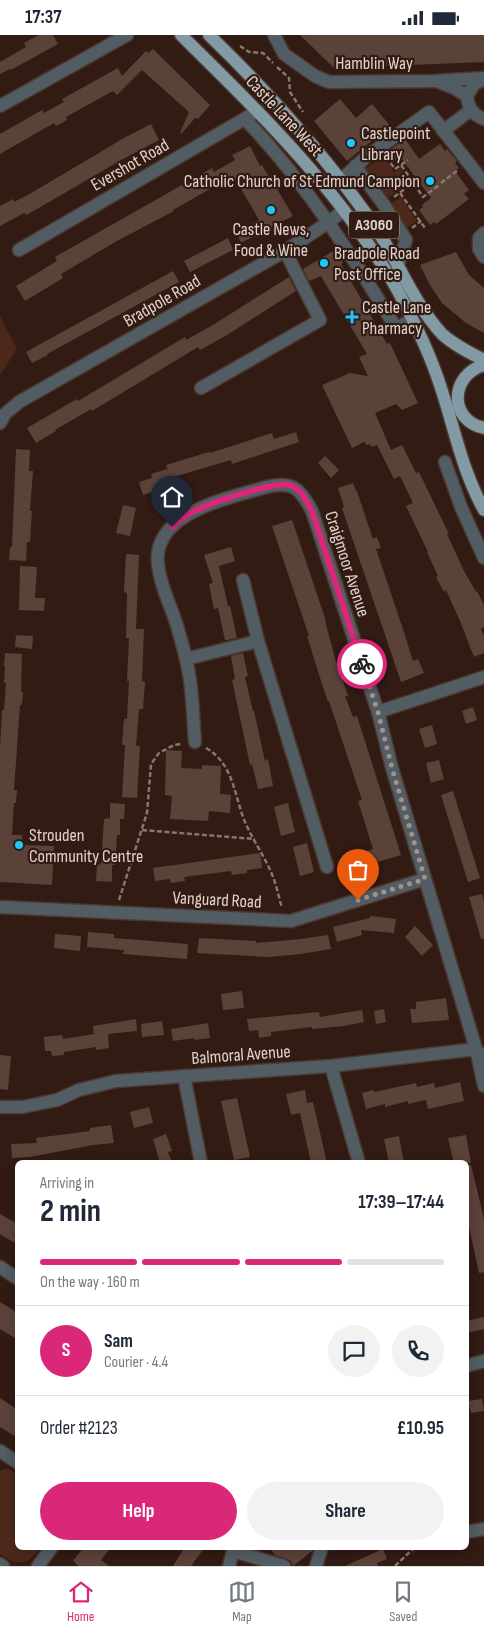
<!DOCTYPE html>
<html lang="en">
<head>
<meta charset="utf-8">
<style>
  body { margin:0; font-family:"Sofia Sans Condensed",sans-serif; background:#f2f2f3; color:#1f2937; height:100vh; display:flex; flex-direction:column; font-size:19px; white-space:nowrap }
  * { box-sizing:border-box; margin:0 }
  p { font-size:16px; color:#747a83 }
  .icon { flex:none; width:28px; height:28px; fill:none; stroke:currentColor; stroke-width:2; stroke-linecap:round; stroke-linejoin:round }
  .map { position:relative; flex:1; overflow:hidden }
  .drawer { position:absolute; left:15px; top:1125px; width:454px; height:390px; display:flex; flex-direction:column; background:#fff; border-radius:8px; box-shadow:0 2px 12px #0003 }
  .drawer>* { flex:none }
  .pin { position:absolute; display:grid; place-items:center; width:42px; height:42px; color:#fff; margin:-51px -21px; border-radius:50% 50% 50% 0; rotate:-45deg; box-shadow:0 0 5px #0007 }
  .pin .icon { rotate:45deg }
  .courier { position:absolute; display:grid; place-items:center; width:50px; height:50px; margin:-25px; border:4px solid #db2777; border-radius:50%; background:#fff; color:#222; box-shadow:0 1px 6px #0007 }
  .headline em { font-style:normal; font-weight:700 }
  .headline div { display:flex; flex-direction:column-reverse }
  .headline { display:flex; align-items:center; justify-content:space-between; height:85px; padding:0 25px }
  h1 { font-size:32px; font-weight:700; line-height:38px }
  .bar { display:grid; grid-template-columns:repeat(4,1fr); gap:8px 5px; align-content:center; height:60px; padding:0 25px }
  .bar i { height:6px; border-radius:4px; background:#e0e1e3 }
  .bar .active { background:#db2777 }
  .bar p { grid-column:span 4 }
  .line { display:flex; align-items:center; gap:12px; padding:0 25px; border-top:1px solid #e0e1e3 }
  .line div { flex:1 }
  .round { display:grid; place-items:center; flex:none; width:52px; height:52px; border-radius:26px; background:#f2f2f3 }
  .button { display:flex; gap:10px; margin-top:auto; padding:10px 25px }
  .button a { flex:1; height:58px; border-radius:30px; background:#db2777; color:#fff; font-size:20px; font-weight:700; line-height:58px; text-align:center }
  .button a+a { background:#f2f2f3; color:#1f2937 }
  .status { display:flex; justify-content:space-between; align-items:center; height:35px; padding:0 25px; background:#fff; direction:ltr }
  .status svg { height:14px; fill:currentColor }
  .menu { display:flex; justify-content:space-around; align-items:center; height:70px; border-top:1px solid #e0e1e3; background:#fff; font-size:14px; color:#747a83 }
  .menu a { display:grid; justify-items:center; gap:2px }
  .menu .active { color:#db2777 }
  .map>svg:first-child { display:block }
  .green { fill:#4c281a }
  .building { fill:#5b4239 }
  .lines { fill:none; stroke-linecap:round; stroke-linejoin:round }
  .minor-casing { stroke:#4d3831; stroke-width:15 }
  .major-casing { stroke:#4d3831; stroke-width:15 }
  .path { stroke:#89766f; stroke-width:2.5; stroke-dasharray:5 2.5; stroke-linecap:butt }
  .minor { stroke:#525d63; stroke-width:12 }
  .major { stroke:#819aa4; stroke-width:12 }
  .done { stroke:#a3928b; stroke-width:5; stroke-dasharray:0 9 }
  .route { stroke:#db2777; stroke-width:6 }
  .poi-dot { fill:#1cc9fc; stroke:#311b13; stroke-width:2 }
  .labels { text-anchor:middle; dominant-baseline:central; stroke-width:4.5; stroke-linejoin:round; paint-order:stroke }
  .shield { fill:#311b13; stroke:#ac9b94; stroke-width:1 }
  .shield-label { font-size:16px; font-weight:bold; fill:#e1d2cc }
  .street-label { font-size:18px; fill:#e1d2cc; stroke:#311b13 }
  .poi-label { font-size:18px; fill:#e1d2cc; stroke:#311b13; text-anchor:start }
</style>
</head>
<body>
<div class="status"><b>17:37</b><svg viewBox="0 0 49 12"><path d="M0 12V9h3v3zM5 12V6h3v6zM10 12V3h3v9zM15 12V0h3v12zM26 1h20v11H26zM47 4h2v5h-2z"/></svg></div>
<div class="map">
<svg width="484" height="1531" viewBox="0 0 484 1531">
  <rect width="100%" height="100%" fill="#311b13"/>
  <g class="green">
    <polygon points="383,121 394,137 400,133 409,146 409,148 387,164 366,133"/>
    <polygon points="401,162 417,186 407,193 391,169"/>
    <polygon points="0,281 17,314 0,340"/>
    <path d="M5,1434H9L17,1440L18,1512L40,1513C27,1531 18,1531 0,1519V1435Z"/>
  </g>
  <g class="building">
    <polygon points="39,0 53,0 58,9 11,35 10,34 0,39 0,27 26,12 24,8"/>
    <polygon points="300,0 484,0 484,27 334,33"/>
    <polygon points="153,14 210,70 198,84 195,83 181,99 180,98 189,77 142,35 117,60 113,56 66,82 67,85 56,91 54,88 0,119 0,99 42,75 44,78 64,67 62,64 118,33 122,41 146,16 148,18"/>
    <polygon points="340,64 356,83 372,69 392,93 379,103 378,101 347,126 314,86"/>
    <polygon points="151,89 159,105 123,124 37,174 26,180 24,178 0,191 0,171 13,164 14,167 33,157 124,103"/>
    <polygon points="405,104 419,124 440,109 445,116 447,114 457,126 455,128 459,133 455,136 469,155 464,159 469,164 436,189 434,187 430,190 419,175 423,172 422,170 431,163 401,123 396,126 388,116"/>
    <polygon points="250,111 260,131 262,130 269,142 275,139 282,151 277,154 293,181 241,208 236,197 259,185 236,145 227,150 224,146 173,175 174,176 117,206 61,239 63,243 25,266 16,251 57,226 55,222 212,133 214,137 235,125 232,120"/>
    <polygon points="228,203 233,215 190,237 184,226"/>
    <polygon points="335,215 343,228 341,229 387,309 390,308 418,368 402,375 396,369 375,378 391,415 402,410 416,438 419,437 449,499 447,499 464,536 476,557 477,556 484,570 484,592 481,594 484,601 484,618 474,622 460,586 446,555 444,557 436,542 438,541 427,517 428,517 406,471 413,468 400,441 394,444 377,410 371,412 370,409 367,410 364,407 352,413 322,350 350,338 368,341 359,322 367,319 321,241 309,246 303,234"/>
    <polygon points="456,217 469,240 484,253 484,298 466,288 442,268 430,250 420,230"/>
    <polygon points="173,236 179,247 47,319 48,320 32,328 26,317"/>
    <polygon points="289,242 296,256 227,300 200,315 198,312 92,376 91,374 55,395 56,396 36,408 27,393 77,364 78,366 185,302 186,305 213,290"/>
    <polygon points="296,397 299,407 232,429 231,425 170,443 166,430 209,417 210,418 272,398 274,404"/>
    <polygon points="16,414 30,415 29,436 33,436 30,476 32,476 30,507 27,507 26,526 9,525 10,512 12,512"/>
    <polygon points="325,421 339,435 331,443 318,428"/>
    <polygon points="167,434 172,448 155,453 156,456 143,460 139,447 152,443 151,439"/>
    <polygon points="353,448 356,456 357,456 373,504 377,502 381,513 376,514 402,591 413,626 418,624 424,638 401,647 342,473 344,472 338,453"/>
    <polygon points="123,470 136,473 130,501 116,498"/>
    <polygon points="292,485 326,586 325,586 335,623 348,661 345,661 353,682 357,681 401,820 364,831 360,818 373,814 358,766 362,765 329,666 328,667 322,649 307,601 309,601 272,491"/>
    <polygon points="231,512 235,526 219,531 228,571 230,571 237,603 227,605 225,605 218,573 214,574 209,549 213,548 204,520"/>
    <polygon points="126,519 139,520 136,594 144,594 142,646 145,647 143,674 139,674 136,711 140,711 137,763 122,762 125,710 122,710 124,684 127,684 129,646 127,646 129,603 126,603 127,558 124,557"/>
    <polygon points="20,531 37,532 35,563 45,563 44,576 19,575"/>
    <polygon points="16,600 33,601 32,614 15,612"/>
    <polygon points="5,618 22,619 21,657 23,657 22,670 20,670 14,755 17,755 16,768 14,768 12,800 22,800 22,810 54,811 52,850 0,847 0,713 2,675 4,675 6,648 4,648 5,631 4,631"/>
    <polygon points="243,618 248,641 245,642 253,676 254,676 265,726 268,724 273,751 258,754 252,729 250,730 232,645 235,644 231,621"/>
    <polygon points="473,672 477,685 466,689 462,676"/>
    <polygon points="432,690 437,709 425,713 419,694"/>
    <polygon points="166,715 182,716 181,733 202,734 202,730 221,731 220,759 231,760 230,778 209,776 208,786 170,784 172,761 165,760"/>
    <polygon points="439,725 444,744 431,748 426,728"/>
    <polygon points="453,756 480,843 468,847 441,760"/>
    <polygon points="110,768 125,769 124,784 120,784 120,800 117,800 115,830 112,830 112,847 96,846 97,830 101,829 104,784 110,783"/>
    <polygon points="288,768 295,797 281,801 274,772"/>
    <polygon points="307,808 314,837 300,841 293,812"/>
    <polygon points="260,818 262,833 247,835 247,838 232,840 231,836 184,842 185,846 171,848 170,844 155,846 153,833"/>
    <polygon points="482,859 484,867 484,904 481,904 469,862"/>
    <polygon points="370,881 396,884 394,898 361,895 362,900 337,907 333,892 370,883"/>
    <polygon points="415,891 433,910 422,921 405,902"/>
    <polygon points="88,897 114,899 114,903 188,909 187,924 123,919 124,915 87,912"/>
    <polygon points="55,899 81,901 80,916 54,913"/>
    <polygon points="328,900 331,914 301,919 268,922 197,918 199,903 256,906 256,908 301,904"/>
    <polygon points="242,956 244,973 223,975 221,959"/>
    <polygon points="446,963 449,985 412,988 410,974 416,974 416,967"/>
    <polygon points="384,974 386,987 376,989 374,976"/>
    <polygon points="362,975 364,987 344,991 312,994 312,992 271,997 271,1001 259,1003 258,995 249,996 247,984 319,977 320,982"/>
    <polygon points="136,984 137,996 108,999 109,1013 96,1015 96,1012 64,1017 64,1020 52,1021 51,1016 45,1016 44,1002 62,1000 63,1004 94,999 93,991"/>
    <polygon points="162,986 164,1000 142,1002 141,989"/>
    <polygon points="208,988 210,1003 194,1005 194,1003 173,1006 171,994"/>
    <polygon points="0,1020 11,1021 8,1055 0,1054"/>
    <polygon points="460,1047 464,1066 428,1074 426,1065 408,1069 408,1066 385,1072 385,1069 366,1074 362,1058 373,1055 374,1057 416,1048 417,1052 434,1048 435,1053"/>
    <polygon points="305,1055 307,1068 313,1067 327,1128 311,1128 300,1078 291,1080 286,1059"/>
    <polygon points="237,1063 250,1122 234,1125 221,1066"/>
    <polygon points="149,1072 153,1088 134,1093 130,1077"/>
    <polygon points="111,1090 114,1108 93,1110 30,1122 12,1123 11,1109 37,1108 36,1103 90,1096 90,1093"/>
    <polygon points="166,1099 172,1116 168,1117 172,1128 160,1128 153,1104"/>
    <polygon points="466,1100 471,1128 454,1128 448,1103"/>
    <polygon points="399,1101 404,1128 389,1128 384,1104"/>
    <polygon points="471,1130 484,1184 484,1237 479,1238 466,1178 466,1131"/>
    <polygon points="0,1179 18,1189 18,1210 0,1199"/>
    <polygon points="0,1267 18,1278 18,1305 0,1294"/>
    <polygon points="484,1282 484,1294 466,1298 466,1286"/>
    <polygon points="0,1363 18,1375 18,1403 0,1392"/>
    <polygon points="482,1364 484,1376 471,1378 468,1366"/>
    <polygon points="84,1512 111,1512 101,1525 109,1531 79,1531 73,1526"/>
    <polygon points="185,1512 205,1512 191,1531 173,1531"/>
    <polygon points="269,1512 313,1512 312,1516 293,1531 290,1525 275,1520"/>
    <polygon points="383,1514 387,1524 377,1528 378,1531 345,1531"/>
  </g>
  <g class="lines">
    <defs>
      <g id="minor">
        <polyline points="274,0 284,19 315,41 329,47 434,46 484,43"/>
        <path d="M484,44L474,49L467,61C468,73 473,80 484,84"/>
        <polyline points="439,47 454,53 467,61"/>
        <polyline points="0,71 127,0"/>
        <path d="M245,84C305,147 351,219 396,293L412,285"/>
        <polyline points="443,96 471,75"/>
        <polyline points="355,131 384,170 406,205 398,230"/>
        <polyline points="341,145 366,122 429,77 484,148"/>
        <polyline points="484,198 479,203 479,214 484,222"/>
        <polyline points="19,215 258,76"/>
        <polyline points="201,353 320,285 285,216"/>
        <polyline points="0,388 5,379 19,367 285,216 329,187 344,175"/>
        <polyline points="445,427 461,472 484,523"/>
        <polyline points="243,545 258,606 327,832"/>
        <polyline points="186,624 258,606"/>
        <polyline points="378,677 484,642"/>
        <path d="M195,707C193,685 193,661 189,639C187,624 182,609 178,594C172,572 160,552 158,529C152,477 230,463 266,452C293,446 300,453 312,476L378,677L392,733L476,1014L484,1051"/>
        <polyline points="0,872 291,886 425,844"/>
        <polyline points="331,1031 359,1128"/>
        <polyline points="184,1041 201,1128"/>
        <polyline points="0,1072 23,1072 42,1068 57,1065 79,1055 116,1046 331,1031 476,1014 480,1019"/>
        <polyline points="0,1232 18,1244"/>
        <polyline points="466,1331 484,1326"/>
        <polyline points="0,1416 18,1428"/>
        <polyline points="466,1497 484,1494"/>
        <polyline points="233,1516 284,1531"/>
        <polyline points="0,1529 3,1531"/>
        <polyline points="38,1531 52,1512"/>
        <polyline points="229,1531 234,1512"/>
        <polyline points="316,1531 322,1512"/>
      </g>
      <g id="major">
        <path d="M181,0C243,61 306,122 357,193C372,215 388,236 400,260C415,288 430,319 440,350C454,391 462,436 484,475"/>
        <path d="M209,0C267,56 320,115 367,180C395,217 410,264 442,299C454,310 470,318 484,325"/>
        <path d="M484,330C450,340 448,385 484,393"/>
      </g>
    </defs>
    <use href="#minor" class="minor-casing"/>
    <use href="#major" class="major-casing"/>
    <g class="path">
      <polyline points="240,11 249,17 263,18 273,28"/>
      <polyline points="277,32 289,43 290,57 303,77"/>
      <polyline points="386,122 395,134 401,130 423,162 439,150"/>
      <polyline points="401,130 408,125"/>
      <polyline points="441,148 458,135"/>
      <polyline points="400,158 425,193"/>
      <polyline points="394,162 417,145"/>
      <polyline points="412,193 421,186"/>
      <path d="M206,713C234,729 234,761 245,787C253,806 266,823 273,842C277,852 279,863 282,873"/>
      <polyline points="142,795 255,804"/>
      <polyline points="119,865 147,778 151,729 159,718 174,710 182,709"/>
      <polyline points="395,1531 415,1512"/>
    </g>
    <use href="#minor" class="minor"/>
    <use href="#major" class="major"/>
  </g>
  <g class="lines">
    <polyline class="done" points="358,865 425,844 392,733 378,677 362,629"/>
    <path class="route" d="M172,492C180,484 190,477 201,473C217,466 275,446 290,450C302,454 306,466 312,476L362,629"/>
  </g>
  <g class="poi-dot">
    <circle cx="351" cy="108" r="5"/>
    <circle cx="430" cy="146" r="5"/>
    <circle cx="271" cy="175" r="5"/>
    <circle cx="324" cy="228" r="5"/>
    <path d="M349.5 274.5h5v5h5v5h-5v5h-5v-5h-5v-5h5z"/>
    <circle cx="19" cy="810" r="5"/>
  </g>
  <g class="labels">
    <rect class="shield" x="349" y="176.5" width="50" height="27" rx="4"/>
    <g class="shield-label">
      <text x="374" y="190">A3060</text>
    </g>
    <g class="street-label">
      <text x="374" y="28">Hamblin Way</text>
      <text transform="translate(284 81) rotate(47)">Castle Lane West</text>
      <text transform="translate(130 130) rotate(-30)">Evershot Road</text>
      <text transform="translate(162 266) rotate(-30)">Bradpole Road</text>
      <text transform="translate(347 529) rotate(72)">Craigmoor Avenue</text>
      <text transform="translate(217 865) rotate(3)">Vanguard Road</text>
      <text transform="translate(241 1020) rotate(-4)">Balmoral Avenue</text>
    </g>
    <g class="poi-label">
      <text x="361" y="98">Castlepoint<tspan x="361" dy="21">Library</tspan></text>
      <text x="420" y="146" text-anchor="end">Catholic Church of St Edmund Campion</text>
      <text x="271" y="194" text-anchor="middle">Castle News,<tspan x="271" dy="21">Food &amp; Wine</tspan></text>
      <text x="334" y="218">Bradpole Road<tspan x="334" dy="21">Post Office</tspan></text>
      <text x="362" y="272">Castle Lane<tspan x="362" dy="21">Pharmacy</tspan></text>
      <text x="29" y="800">Strouden<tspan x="29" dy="21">Community Centre</tspan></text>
    </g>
  </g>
</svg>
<div class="pin" style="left:358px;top:865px;background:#ea580c"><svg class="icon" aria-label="bag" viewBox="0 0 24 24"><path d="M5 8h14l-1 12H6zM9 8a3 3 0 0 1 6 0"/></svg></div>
<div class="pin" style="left:172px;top:492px;background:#1f2937"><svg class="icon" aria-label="home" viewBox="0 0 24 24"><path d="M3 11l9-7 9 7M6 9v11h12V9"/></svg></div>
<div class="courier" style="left:362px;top:629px"><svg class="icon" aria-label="bike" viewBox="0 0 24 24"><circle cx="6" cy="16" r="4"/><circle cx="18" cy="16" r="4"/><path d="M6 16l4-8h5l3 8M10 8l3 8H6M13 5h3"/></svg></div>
<section class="drawer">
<div class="headline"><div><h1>2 min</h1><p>Arriving in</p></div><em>17:39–17:44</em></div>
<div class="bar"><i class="active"></i><i class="active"></i><i class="active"></i><i></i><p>On the way · 160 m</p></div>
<div class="line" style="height:90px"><b class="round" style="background:#db2777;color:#fff">S</b><div><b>Sam</b><p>Courier · 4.4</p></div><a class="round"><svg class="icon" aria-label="chat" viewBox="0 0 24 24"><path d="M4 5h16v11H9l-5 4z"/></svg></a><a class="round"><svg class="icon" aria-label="phone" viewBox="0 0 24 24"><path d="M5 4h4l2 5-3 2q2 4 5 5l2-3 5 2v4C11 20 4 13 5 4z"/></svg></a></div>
<div class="line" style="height:65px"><div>Order #2123</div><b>£10.95</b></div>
<div class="button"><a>Help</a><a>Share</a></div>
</section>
</div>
<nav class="menu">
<a class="active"><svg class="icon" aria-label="home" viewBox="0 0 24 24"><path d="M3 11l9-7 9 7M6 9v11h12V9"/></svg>Home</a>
<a><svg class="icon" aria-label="map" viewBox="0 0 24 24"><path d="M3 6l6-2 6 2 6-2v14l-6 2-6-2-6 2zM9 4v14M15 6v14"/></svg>Map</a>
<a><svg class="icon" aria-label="saved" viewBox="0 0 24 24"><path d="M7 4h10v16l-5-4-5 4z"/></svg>Saved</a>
</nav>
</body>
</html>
